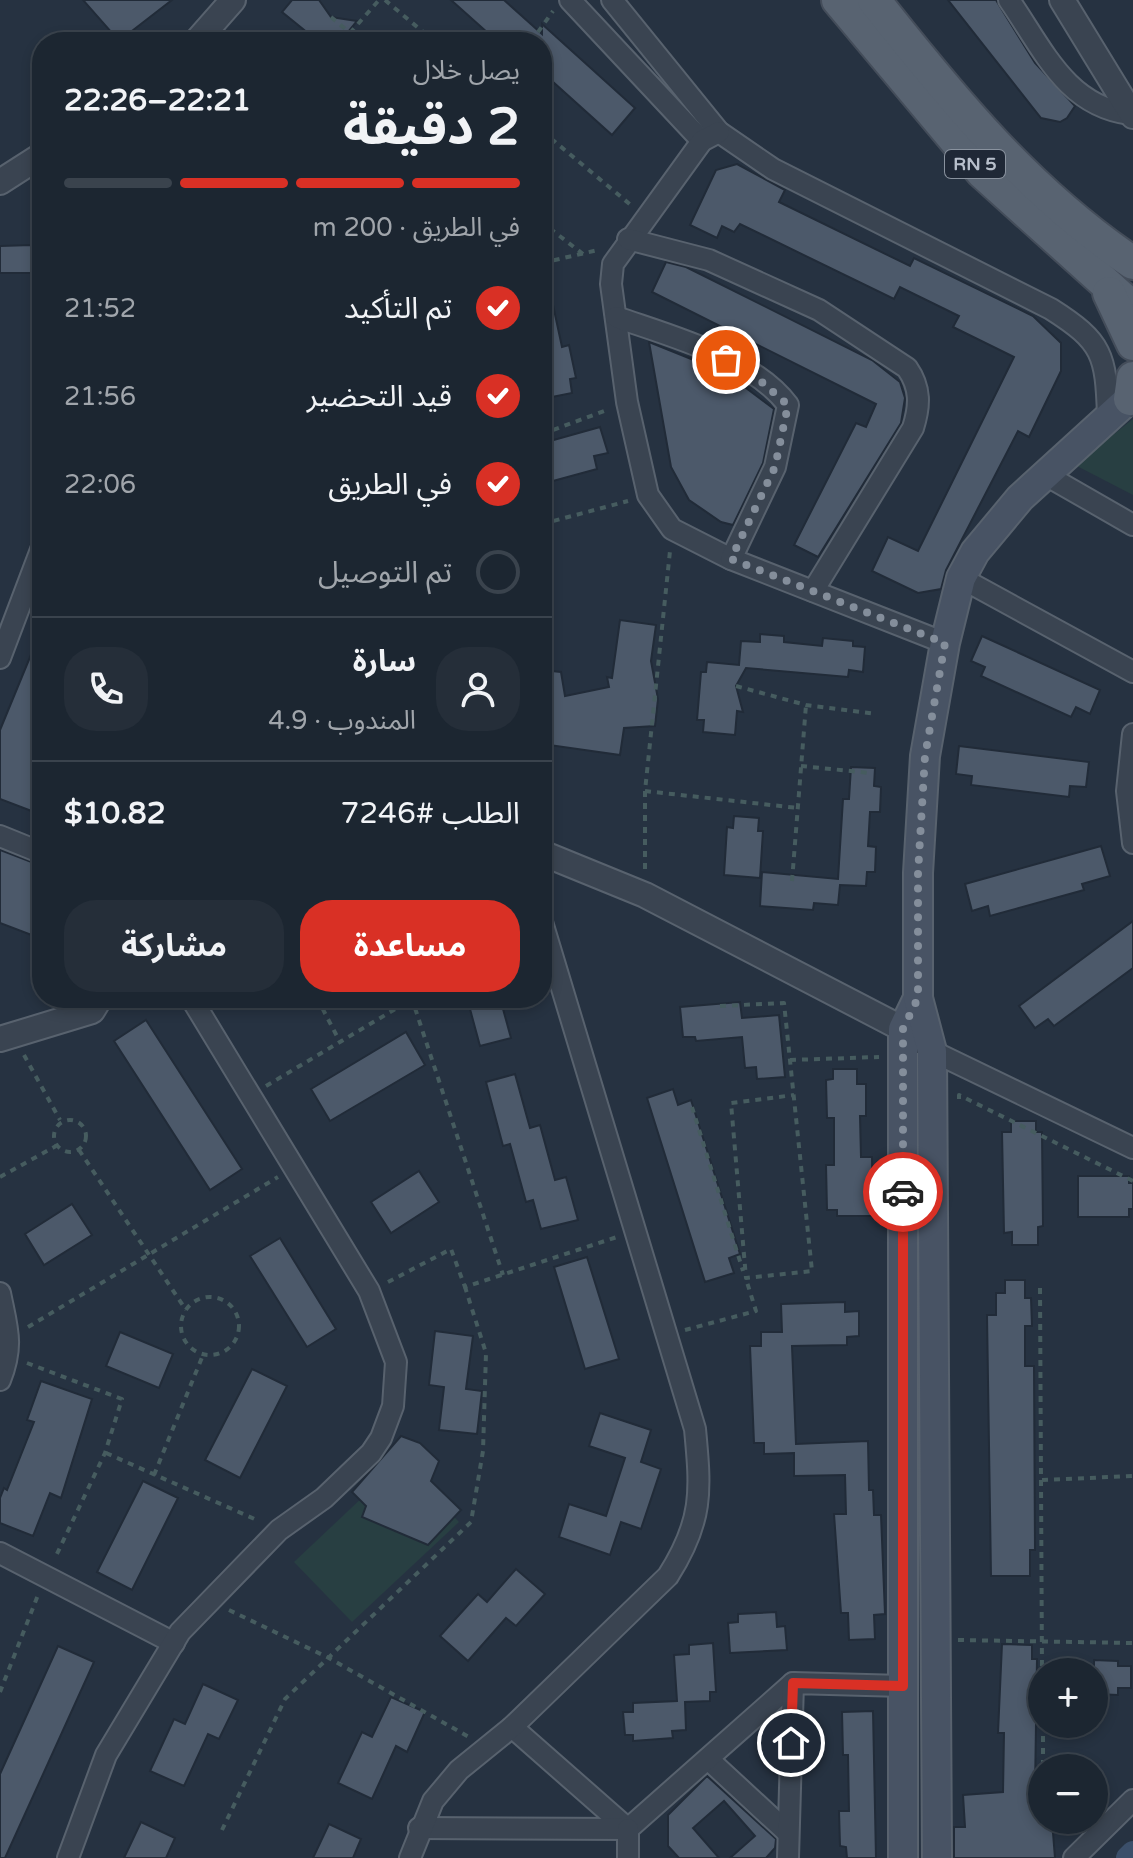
<!DOCTYPE html>
<html lang="ar">
<head>
<meta charset="utf-8">
<style>
  body { margin:0; font-family:"Varela Round","Noto Sans Arabic",sans-serif; background:#252e39; color:#f1f3f6; direction:rtl; height:100vh; display:flex; flex-direction:column; font-size:30px; white-space:nowrap }
  * { box-sizing:border-box; margin:0 }
  p { font-size:26px; color:#a0a5ab }
  .icon { flex:none; width:44px; height:44px; fill:none; stroke:currentColor; stroke-width:2; stroke-linecap:round; stroke-linejoin:round }
  .map { position:relative; flex:1; overflow:hidden; direction:ltr }
  .details { position:absolute; left:32px; top:32px; width:520px; height:976px; display:flex; flex-direction:column; background:#1c2631; border-radius:32px; box-shadow:0 4px 12px #0003,0 0 0 2px #3a434d; direction:rtl }
  .details>* { flex:none }
  .controls { position:absolute; left:1028px; top:1658px; display:grid; gap:16px }
  .controls a { display:grid; place-items:center; width:80px; height:80px; border-radius:50%; background:#1c2631; box-shadow:0 4px 12px #0003,0 0 0 2px #3a434d; font-size:40px }
  .pin { position:absolute; display:grid; place-items:center; width:68px; height:68px; color:#fff; margin:-34px; border:4px solid #fff; border-radius:50%; box-shadow:0 2px 8px #0007 }
  .courier { position:absolute; display:grid; place-items:center; width:80px; height:80px; margin:-40px; border:6px solid #d93025; border-radius:50%; background:#fff; color:#222; box-shadow:0 2px 10px #0007 }
  .overview em { font-style:normal; font-weight:700 }
  .overview div { display:flex; flex-direction:column-reverse }
  .overview { display:flex; align-items:center; justify-content:space-between; height:136px; padding:0 32px }
  h1 { font-size:52px; font-weight:700; line-height:60px }
  .bar { display:grid; grid-template-columns:repeat(4,1fr); gap:12px 8px; align-content:center; height:96px; padding:0 32px }
  .bar i { height:10px; border-radius:6px; background:#3a434d }
  .bar .active { background:#d93025 }
  .bar p { grid-column:span 4 }
  .line { display:flex; align-items:center; gap:20px; padding:0 32px; border-top:2px solid #3a434d }
  .line div { flex:1 }
  .round { display:grid; place-items:center; flex:none; width:84px; height:84px; border-radius:32px; background:#252e39 }
  ol { padding:0 32px; list-style:none }
  li { display:flex; align-items:center; gap:24px; height:88px }
  li p { margin-inline-start:auto }
  li .icon { padding:8px; border-radius:50%; background:#d93025; color:#fff; stroke-width:4 }
  li:last-child { color:#a0a5ab }
  li i { width:44px; height:44px; border:4px solid #3a434d; border-radius:50% }
  .action { display:flex; gap:16px; margin-top:auto; padding:16px 32px }
  .action a { flex:1; height:92px; border-radius:32px; background:#d93025; color:#fff; font-size:32px; font-weight:700; line-height:92px; text-align:center }
  .action a+a { background:#252e39; color:#f1f3f6 }
  .map>svg:first-child { display:block }
  .green { fill:#283f42 }
  .lines { fill:none; stroke-linecap:round; stroke-linejoin:round }
  .canal { stroke:#3b4f6a; stroke-width:24 }
  .building { fill:#4c596a; stroke:#212b38; stroke-width:2 }
  .minor-casing { stroke:#58626e; stroke-width:24 }
  .tertiary-casing { stroke:#58626e; stroke-width:28 }
  .secondary-casing { stroke:#58626e; stroke-width:32 }
  .primary-casing { stroke:#444d5a; stroke-width:36 }
  .path { stroke:#465c5f; stroke-width:4; stroke-dasharray:6 6; stroke-linecap:butt }
  .minor { stroke:#3a4451; stroke-width:20 }
  .tertiary { stroke:#3a4451; stroke-width:24 }
  .secondary { stroke:#485364; stroke-width:28 }
  .primary { stroke:#586371; stroke-width:32 }
  .done { stroke:#848e9b; stroke-width:8; stroke-dasharray:0 14.4 }
  .route { stroke:#d93025; stroke-width:10 }
  .labels { text-anchor:middle; dominant-baseline:central; stroke-width:6; stroke-linejoin:round; paint-order:stroke }
  .shield { fill:#1f2836; stroke:#89929e; stroke-width:2 }
  .shield-label { font-size:18px; font-weight:bold; fill:#b7bfcb }
</style>
</head>
<body>
<div class="map">
<svg width="1133" height="1858" viewBox="0 0 1133 1858">
  <rect width="100%" height="100%" fill="#263241"/>
  <g class="green">
    <polygon points="1133,419 1133,495 1075,465"/>
    <polygon points="401,1461 459,1522 352,1622 294,1562"/>
  </g>
  <g class="lines">
    <polyline class="canal" points="1128,1858 1133,1853"/>
  </g>
  <g class="building">
    <polygon points="83,0 172,0 119,41"/>
    <polygon points="292,0 319,0 331,17 357,21 340,42 319,42 282,12"/>
    <polygon points="451,0 504,0 542,34 542,24 635,108 612,135 542,72 542,42 498,42"/>
    <polygon points="948,0 996,0 1035,63 1075,106 1067,118 1060,122 1041,118"/>
    <polygon points="737,164 785,190 779,202 910,266 914,258 1033,316 1061,343 1061,371 1029,437 1018,431 946,570 941,589 918,593 872,571 888,537 918,551 1014,357 953,327 959,316 900,287 894,299 740,224 734,232 722,226 717,238 690,225 716,170"/>
    <polygon points="32,245 32,273 0,273 0,246"/>
    <polygon points="666,262 686,267 872,360 900,382 905,398 901,423 818,557 794,545 856,423 866,427 876,404 652,292"/>
    <polygon points="550,291 562,347 569,345 576,378 570,379 572,393 542,399 542,292"/>
    <polygon points="649,342 726,373 774,409 763,463 733,525 721,522 689,500 671,467"/>
    <polygon points="600,427 608,453 594,456 597,469 542,484 542,452 552,449 550,441"/>
    <polygon points="620,620 656,625 651,661 658,699 655,726 624,728 620,755 542,744 542,670 561,672 565,696 609,687 607,677 612,678"/>
    <polygon points="42,628 42,815 0,799 0,730"/>
    <polygon points="760,634 784,636 784,642 822,646 823,638 853,641 853,646 865,647 863,672 849,670 848,677 746,668 736,686 743,712 737,711 735,735 703,732 704,720 697,720 701,672 706,672 707,662 739,665 741,641 760,642"/>
    <polygon points="982,636 1100,690 1090,714 1076,707 1071,717 981,676 985,667 971,661"/>
    <polygon points="959,746 1089,762 1086,787 1070,786 1069,797 971,785 972,776 956,774"/>
    <polygon points="851,767 875,768 874,786 881,787 880,812 870,812 868,846 876,847 875,872 867,872 866,886 840,885 838,905 814,903 813,910 760,906 762,872 838,879 843,799 849,799"/>
    <polygon points="734,816 759,818 758,831 763,831 760,878 724,875 727,827 733,828"/>
    <polygon points="1101,846 1110,876 1082,884 1084,890 990,916 988,906 972,911 965,884"/>
    <polygon points="0,850 42,866 42,939 0,923"/>
    <polygon points="1133,921 1133,968 1054,1026 1048,1019 1035,1028 1019,1006"/>
    <polygon points="467,998 500,998 511,1038 480,1046"/>
    <polygon points="740,1002 742,1018 779,1015 785,1077 757,1079 756,1067 745,1068 742,1037 696,1041 695,1037 683,1037 680,1007"/>
    <polygon points="146,1020 242,1169 210,1190 114,1041"/>
    <polygon points="406,1032 425,1065 330,1121 311,1089"/>
    <polygon points="833,1069 857,1069 857,1084 866,1084 866,1116 860,1116 861,1157 872,1157 873,1216 837,1216 837,1210 827,1210 826,1165 834,1165 834,1118 827,1118 826,1080 833,1079"/>
    <polygon points="515,1074 530,1128 540,1125 555,1180 566,1177 578,1220 541,1229 533,1200 526,1202 510,1144 503,1146 486,1082"/>
    <polygon points="673,1089 678,1105 691,1100 740,1254 729,1258 734,1273 705,1282 647,1098"/>
    <polygon points="1011,1121 1036,1121 1036,1132 1042,1132 1043,1226 1038,1227 1038,1245 1012,1245 1012,1232 1004,1233 1002,1132 1011,1132"/>
    <polygon points="419,1171 439,1202 391,1233 371,1202"/>
    <polygon points="1078,1176 1129,1176 1129,1183 1133,1183 1133,1209 1129,1209 1129,1217 1078,1217"/>
    <polygon points="72,1204 92,1235 44,1265 25,1234"/>
    <polygon points="280,1238 336,1329 307,1347 250,1256"/>
    <polygon points="587,1257 619,1359 585,1369 554,1267"/>
    <polygon points="1005,1280 1025,1280 1025,1298 1031,1298 1032,1326 1025,1326 1025,1366 1034,1366 1035,1550 1030,1550 1030,1576 991,1576 987,1315 996,1315 996,1293 1005,1293"/>
    <polygon points="845,1302 845,1312 859,1311 859,1336 847,1337 847,1345 792,1346 796,1444 868,1441 869,1490 873,1490 874,1515 881,1515 885,1614 874,1615 875,1639 849,1640 848,1613 841,1613 834,1514 846,1514 845,1475 794,1476 794,1453 764,1454 764,1443 754,1443 750,1346 761,1346 761,1332 782,1332 781,1304"/>
    <polygon points="435,1331 473,1336 466,1389 482,1391 477,1434 439,1430 444,1387 429,1385"/>
    <polygon points="120,1332 173,1354 159,1388 106,1366"/>
    <polygon points="252,1369 287,1386 240,1478 205,1460"/>
    <polygon points="41,1381 92,1399 61,1498 50,1493 33,1536 0,1523 0,1498 4,1488 7,1490 34,1422 27,1420"/>
    <polygon points="600,1413 651,1430 641,1462 661,1469 641,1529 621,1522 610,1555 559,1537 569,1504 606,1516 625,1458 589,1446"/>
    <polygon points="401,1436 420,1443 439,1461 431,1481 461,1510 428,1545 362,1517 366,1506 352,1492"/>
    <polygon points="143,1481 178,1498 132,1590 97,1572"/>
    <polygon points="516,1569 545,1594 516,1626 506,1618 468,1661 440,1636 478,1594 487,1602"/>
    <polygon points="776,1612 777,1627 785,1626 787,1650 730,1653 728,1623 738,1622 738,1614"/>
    <polygon points="713,1643 716,1692 710,1692 710,1701 685,1702 686,1730 672,1731 673,1738 633,1741 633,1735 625,1735 623,1712 633,1712 633,1703 677,1701 674,1655 689,1654 689,1645"/>
    <polygon points="1002,1644 1032,1645 1032,1659 1037,1659 1035,1790 1042,1790 1042,1820 1052,1820 1055,1858 954,1858 954,1827 965,1827 963,1795 1003,1792 1004,1733 998,1733"/>
    <polygon points="58,1646 94,1662 5,1858 0,1858 0,1774"/>
    <polygon points="1094,1660 1118,1661 1118,1666 1131,1666 1131,1688 1118,1688 1118,1695 1094,1694"/>
    <polygon points="203,1684 238,1700 219,1739 208,1734 184,1786 150,1771 174,1719 185,1724"/>
    <polygon points="391,1697 425,1712 407,1752 396,1746 372,1799 338,1783 362,1732 372,1737"/>
    <polygon points="873,1711 876,1858 847,1858 846,1847 840,1846 839,1811 849,1811 848,1755 843,1755 842,1712"/>
    <polygon points="707,1776 776,1839 775,1848 766,1858 730,1858 755,1836 724,1801 693,1828 719,1858 679,1858 668,1846 668,1815"/>
    <polygon points="141,1822 175,1838 166,1858 124,1858"/>
    <polygon points="329,1824 361,1839 353,1858 313,1858"/>
  </g>
  <g class="lines">
    <defs>
      <g id="minor">
        <polyline points="570,0 702,141"/>
        <path d="M612,0L719,132L773,169L1051,309C1103,342 1106,355 1108,416"/>
        <path d="M1009,0C1043,49 1066,106 1130,114"/>
        <polyline points="719,132 702,141 613,264 611,284 627,402 648,495 672,529 731,559 945,643"/>
        <path d="M628,239L709,260L819,310L907,368C921,388 920,406 913,428L813,591"/>
        <path d="M616,317C670,336 753,358 788,405L775,467L731,559"/>
        <polyline points="1044,474 1133,525"/>
        <polyline points="961,578 1133,672"/>
        <polyline points="0,658 42,547"/>
        <polyline points="1133,734 1127,791 1133,843"/>
        <polyline points="0,836 42,853"/>
        <polyline points="932,1051 1133,1148"/>
        <path d="M0,1293C7,1328 14,1345 0,1380"/>
        <polyline points="0,1553 174,1643"/>
        <polyline points="512,1727 628,1829"/>
        <polyline points="708,1759 788,1833"/>
        <polyline points="419,1828 628,1829 793,1683"/>
        <polyline points="68,1858 106,1755 180,1632 279,1530 324,1498 371,1453 381,1438 393,1406 396,1362 369,1291 191,998"/>
        <path d="M410,1858L433,1801L459,1770L512,1727L668,1576C703,1521 701,1492 695,1429L542,922"/>
        <polyline points="628,1858 628,1829"/>
        <polyline points="788,1858 793,1683 903,1686"/>
        <polyline points="1074,1858 1133,1800"/>
      </g>
      <g id="tertiary">
        <polyline points="1062,0 1133,116"/>
        <polyline points="196,42 233,0"/>
        <polyline points="0,182 42,155"/>
        <polyline points="542,853 645,895 903,1029 918,1041"/>
        <polyline points="0,1039 92,1011 100,998"/>
      </g>
      <g id="secondary">
        <polyline points="903,1858 903,1029 918,998"/>
        <polyline points="937,1858 932,1051 918,998 918,873 925,756 945,643 961,578 975,552 1020,498 1133,395"/>
      </g>
      <g id="primary">
        <polyline points="838,0 982,172 1133,308"/>
        <path d="M874,0C953,100 1027,191 1133,263"/>
        <polyline points="1109,293 1133,344"/>
        <polyline points="1130,399 1133,378"/>
      </g>
    </defs>
    <use href="#minor" class="minor-casing"/>
    <use href="#tertiary" class="tertiary-casing"/>
    <use href="#secondary" class="secondary-casing"/>
    <use href="#primary" class="primary-casing"/>
    <g class="path">
      <polyline points="385,0 435,42"/>
      <polyline points="331,17 361,42"/>
      <polyline points="350,33 379,0"/>
      <polyline points="531,42 553,11"/>
      <polyline points="542,131 632,206"/>
      <polyline points="542,195 546,199 548,227 583,254"/>
      <polyline points="542,263 598,250"/>
      <polyline points="542,434 607,410"/>
      <polyline points="542,524 628,501"/>
      <polyline points="736,686 806,705 876,714"/>
      <polyline points="801,766 870,773"/>
      <polyline points="645,791 798,808"/>
      <polyline points="645,869 645,791 670,551"/>
      <polyline points="792,881 806,705"/>
      <polyline points="317,998 340,1042"/>
      <polyline points="720,1006 784,1003 812,1271 746,1278 731,1103 794,1095"/>
      <polyline points="24,1055 60,1120"/>
      <polyline points="790,1060 879,1057"/>
      <polyline points="266,1086 412,999 503,1275"/>
      <polyline points="959,1099 959,1095 1133,1181"/>
      <polyline points="692,1107 743,1271"/>
      <circle cx="70" cy="1136" r="16"/>
      <polyline points="79,1150 186,1310"/>
      <polyline points="0,1177 56,1146"/>
      <polyline points="388,1282 451,1249 465,1287 617,1237"/>
      <polyline points="1040,1288 1042,1672"/>
      <circle cx="210" cy="1326" r="29"/>
      <polyline points="28,1327 278,1177"/>
      <polyline points="685,1330 756,1311 746,1279"/>
      <polyline points="27,1363 122,1399 105,1453 55,1558"/>
      <polyline points="106,1453 259,1521"/>
      <polyline points="154,1475 203,1355"/>
      <polyline points="1042,1480 1133,1476"/>
      <polyline points="229,1610 327,1657 469,1737"/>
      <polyline points="958,1640 1133,1643"/>
      <polyline points="0,1692 38,1595"/>
      <polyline points="1043,1724 1043,1768"/>
      <polyline points="222,1830 285,1699 471,1522 483,1451 486,1353 465,1287"/>
    </g>
    <use href="#minor" class="minor"/>
    <use href="#tertiary" class="tertiary"/>
    <use href="#secondary" class="secondary"/>
    <use href="#primary" class="primary"/>
  </g>
  <g class="lines">
    <polyline class="done" points="726,360 748,370 788,405 775,467 731,559 945,643 925,756 918,873 918,998 903,1029 903,1192"/>
    <polyline class="route" points="791,1743 793,1683 903,1686 903,1192"/>
  </g>
  <g class="labels">
    <rect class="shield" x="945" y="150" width="60" height="28" rx="6"/>
    <g class="shield-label">
      <text x="975" y="164">RN 5</text>
    </g>
  </g>
</svg>
<div class="controls">
<a>+</a>
<a>−</a>
</div>
<div class="pin" style="left:726px;top:360px;background:#ea580c"><svg class="icon" aria-label="bag" viewBox="0 0 24 24"><path d="M5 8h14l-1 12H6zM9 8a3 3 0 0 1 6 0"/></svg></div>
<div class="pin" style="left:791px;top:1743px;background:#1f2937"><svg class="icon" aria-label="home" viewBox="0 0 24 24"><path d="M3 11l9-7 9 7M6 9v11h12V9"/></svg></div>
<div class="courier" style="left:903px;top:1192px"><svg class="icon" aria-label="car" viewBox="0 0 24 24"><path d="M5 17H2v-5l4-1 3-4h7l3 4 3 1v5h-3M9 17h6M6 11h13"/><circle cx="7" cy="17" r="2"/><circle cx="17" cy="17" r="2"/></svg></div>
<section class="details">
<div class="overview"><div><h1>2 دقيقة</h1><p>يصل خلال</p></div><em>22:21–22:26</em></div>
<div class="bar"><i class="active"></i><i class="active"></i><i class="active"></i><i></i><p>في الطريق · 200 m</p></div>
<ol>
<li><svg class="icon" aria-label="check" viewBox="0 0 24 24"><path d="M5 12l5 5 9-10"/></svg>تم التأكيد<p>21:52</p></li>
<li><svg class="icon" aria-label="check" viewBox="0 0 24 24"><path d="M5 12l5 5 9-10"/></svg>قيد التحضير<p>21:56</p></li>
<li><svg class="icon" aria-label="check" viewBox="0 0 24 24"><path d="M5 12l5 5 9-10"/></svg>في الطريق<p>22:06</p></li>
<li><i></i>تم التوصيل</li>
</ol>
<div class="line" style="height:144px"><a class="round"><svg class="icon" aria-label="person" viewBox="0 0 24 24"><circle cx="12" cy="8" r="4"/><path d="M4 21q1-7 8-7t8 7"/></svg></a><div><b>سارة</b><p>المندوب · 4.9</p></div><a class="round"><svg class="icon" aria-label="phone" viewBox="0 0 24 24"><path d="M5 4h4l2 5-3 2q2 4 5 5l2-3 5 2v4C11 20 4 13 5 4z"/></svg></a></div>
<div class="line" style="height:104px"><div>الطلب #7246</div><b>$10.82</b></div>
<div class="action"><a>مساعدة</a><a>مشاركة</a></div>
</section>
</div>
</body>
</html>
